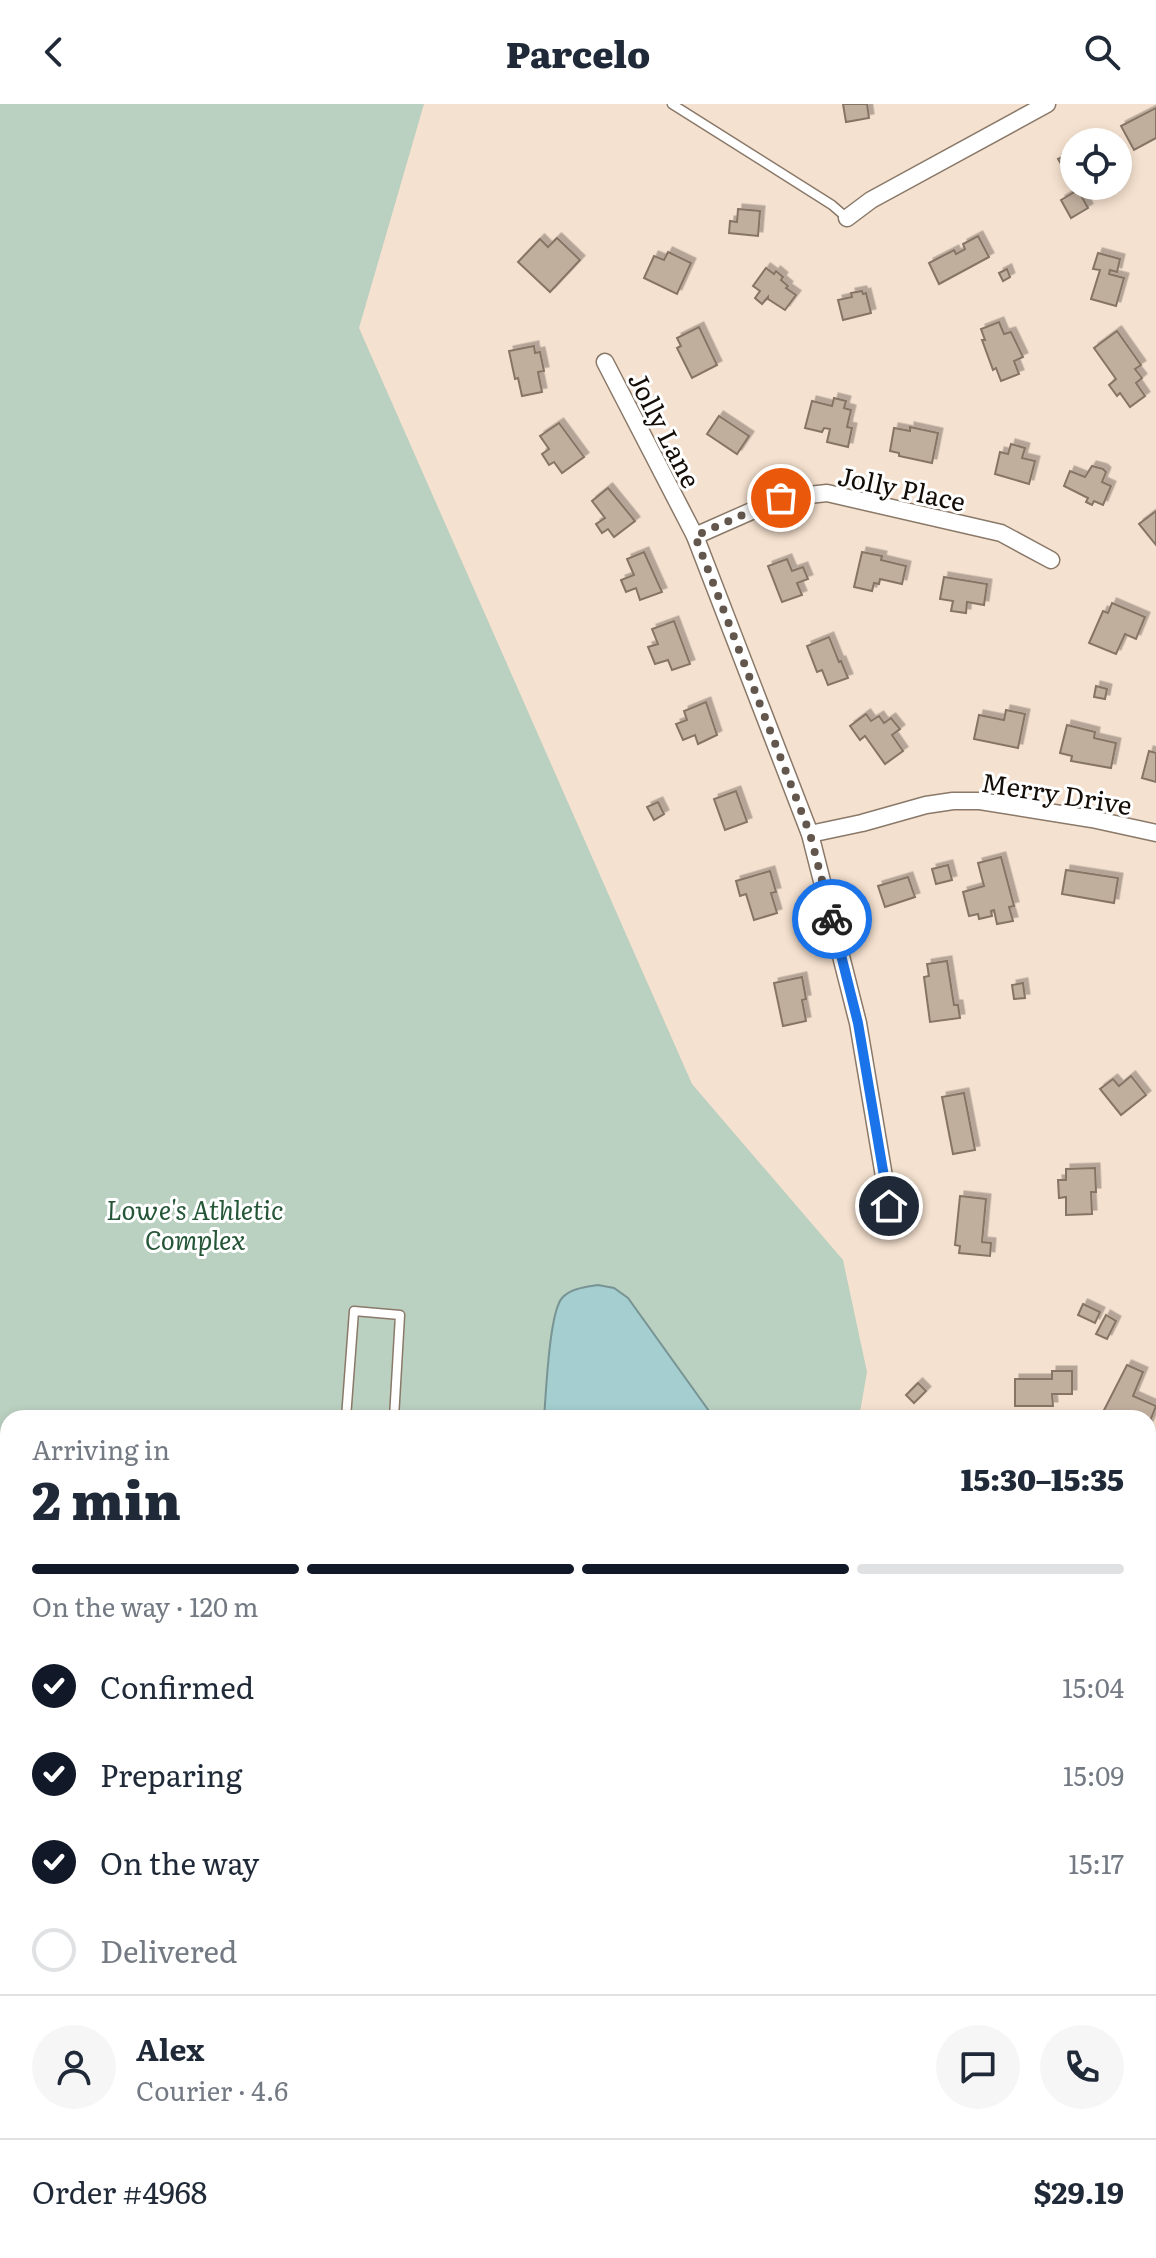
<!DOCTYPE html>
<html lang="en">
<head>
<meta charset="utf-8">
<style>
  body { margin:0; font-family:Literata,serif; background:#f6f6f7; color:#1f2937; height:100vh; display:flex; flex-direction:column; font-size:30px; white-space:nowrap }
  * { box-sizing:border-box; margin:0 }
  p { font-size:26px; color:#747a83 }
  .icon { flex:none; width:44px; height:44px; fill:none; stroke:currentColor; stroke-width:2; stroke-linecap:round; stroke-linejoin:round }
  .map { position:relative; flex:1; overflow:hidden }
  .drawer { position:absolute; left:0px; top:1306px; width:1156px; height:848px; display:flex; flex-direction:column; background:#fff; border-radius:24px 24px 0 0; box-shadow:0 4px 12px #0003 }
  .drawer>* { flex:none }
  .fabs { position:absolute; left:1060px; top:24px; display:grid; gap:16px }
  .fabs a { display:grid; place-items:center; width:72px; height:72px; border-radius:50%; background:#fff; box-shadow:0 4px 12px #0003; font-size:40px }
  .pin { position:absolute; display:grid; place-items:center; width:68px; height:68px; color:#fff; margin:-34px; border:4px solid #fff; border-radius:50%; box-shadow:0 2px 8px #0007 }
  .courier { position:absolute; display:grid; place-items:center; width:80px; height:80px; margin:-40px; border:6px solid #1a73e8; border-radius:50%; background:#fff; color:#222; box-shadow:0 2px 10px #0007 }
  .summary em { font-style:normal; font-weight:800 }
  .summary div { display:flex; flex-direction:column-reverse }
  .summary { display:flex; align-items:center; justify-content:space-between; height:136px; padding:0 32px }
  h1 { font-size:52px; font-weight:800; line-height:60px }
  .bar { display:grid; grid-template-columns:repeat(4,1fr); gap:12px 8px; align-content:center; height:96px; padding:0 32px }
  .bar i { height:10px; border-radius:6px; background:#e0e1e3 }
  .bar .current { background:#111827 }
  .bar p { grid-column:span 4 }
  .line { display:flex; align-items:center; gap:20px; padding:0 32px; border-top:2px solid #e0e1e3 }
  .line div { flex:1 }
  .round { display:grid; place-items:center; flex:none; width:84px; height:84px; border-radius:42px; background:#f6f6f7 }
  ol { padding:0 32px; list-style:none }
  li { display:flex; align-items:center; gap:24px; height:88px }
  li p { margin-inline-start:auto }
  li .icon { padding:8px; border-radius:50%; background:#111827; color:#fff; stroke-width:4 }
  li:last-child { color:#747a83 }
  li i { width:44px; height:44px; border:4px solid #e0e1e3; border-radius:50% }
  header { display:flex; justify-content:space-between; align-items:center; height:104px; padding:0 32px; background:#fff; font-size:36px; font-weight:800 }
  .map>svg:first-child { display:block }
  .green { fill:#bad0c0 }
  .water { fill:#a4ced0; stroke:#799494; stroke-width:2 }
  .building { fill:#c1af9e; stroke:#867565; stroke-width:2; filter:url(#shadow) }
  .lines { fill:none; stroke-linecap:round; stroke-linejoin:round }
  .lane-casing { stroke:#8a7969; stroke-width:11 }
  .street-casing { stroke:#8a7969; stroke-width:19 }
  .path { stroke:#897b6f; stroke-width:3; stroke-dasharray:6 4; stroke-linecap:butt }
  .lane { stroke:#fff; stroke-width:8 }
  .street { stroke:#fff; stroke-width:16 }
  .done { stroke:#63574d; stroke-width:8; stroke-dasharray:0 14.4 }
  .route { stroke:#1a73e8; stroke-width:10 }
  .labels { text-anchor:middle; dominant-baseline:central; stroke-width:6; stroke-linejoin:round; paint-order:stroke }
  .street-label { font-size:26px; fill:#140d07; stroke:#fff }
  .park-label { font-size:26px; font-style:italic; fill:#255637; stroke:#fff }
</style>
</head>
<body>
<header><svg class="icon" aria-label="back" viewBox="0 0 24 24"><path d="M15 5l-7 7 7 7"/></svg>Parcelo<svg class="icon" aria-label="search" viewBox="0 0 24 24"><circle cx="10" cy="10" r="6"/><path d="M15 15l6 6"/></svg></header>
<div class="map">
<svg width="1156" height="2154" viewBox="0 0 1156 2154">
  <defs>
    <filter id="shadow"><feDropShadow dx="4.5" dy="-4.5" stdDeviation="0" flood-color="#0004"/></filter>
  </defs>
  <rect width="100%" height="100%" fill="#f5e1cf"/>
  <g class="green">
    <polygon points="0,0 424,0 359,224 692,980 843,1156 867,1268 859,1314 8,1314 8,1873 0,1873"/>
    <polygon points="1148,1614 1156,1617 1156,1877 1148,1885"/>
    <polygon points="1148,2095 1156,2095 1156,2125 1148,2126"/>
    <polygon points="1077,2146 1121,2146 1114,2154 1077,2154"/>
  </g>
  <path class="water" d="M598,1181L614,1184L628,1194L714,1314H544C546,1291 549,1209 562,1194C571,1184 586,1183 598,1181Z"/>
  <g class="building">
    <polygon points="843,0 867,0 869,14 846,18"/>
    <polygon points="1156,4 1156,34 1134,46 1121,22"/>
    <polygon points="1066,51 1068,54 1074,51 1074,82 1058,55"/>
    <polygon points="1078,86 1088,104 1071,114 1061,96"/>
    <polygon points="738,105 760,107 758,132 729,129 730,117 737,118"/>
    <polygon points="978,132 989,153 939,180 929,159 954,146 956,150 965,145 963,140"/>
    <polygon points="557,134 580,156 550,188 518,158 540,135 548,143"/>
    <polygon points="668,148 691,159 677,190 644,174 654,152 664,156"/>
    <polygon points="1098,149 1120,155 1117,168 1110,166 1109,170 1124,174 1116,202 1091,195 1100,166 1093,165"/>
    <polygon points="766,164 774,170 776,167 783,173 781,176 788,182 786,184 796,191 785,206 768,195 768,193 762,200 755,194 760,187 753,182"/>
    <polygon points="1007,165 1010,173 1003,177 999,169"/>
    <polygon points="862,187 863,190 866,189 871,209 843,216 838,196 852,193 851,189"/>
    <polygon points="999,218 1004,230 1011,228 1023,253 1014,257 1019,270 1001,277 996,264 993,266 982,236 985,236 981,225"/>
    <polygon points="699,223 717,261 692,274 677,244 681,242 677,234"/>
    <polygon points="1117,227 1141,261 1135,265 1142,274 1136,279 1145,292 1130,303 1120,289 1117,292 1109,281 1116,275 1094,244"/>
    <polygon points="534,242 535,249 540,248 544,267 538,268 542,288 522,292 518,274 515,275 509,247"/>
    <polygon points="834,294 846,297 844,304 851,306 847,323 852,324 848,343 827,338 830,325 824,324 822,328 805,324 812,297 832,302"/>
    <polygon points="719,312 749,332 737,350 707,330"/>
    <polygon points="559,319 584,353 562,369 554,358 549,361 542,350 549,345 540,332"/>
    <polygon points="910,323 938,329 932,359 899,352 899,349 890,347 894,324 910,327"/>
    <polygon points="1011,340 1025,344 1022,354 1035,357 1029,380 995,370 1000,348 1008,350"/>
    <polygon points="1092,362 1103,365 1106,368 1102,378 1111,382 1103,401 1094,397 1092,401 1086,398 1088,394 1064,382 1070,367 1085,373"/>
    <polygon points="608,384 635,417 614,433 608,425 602,429 596,420 605,414 592,397"/>
    <polygon points="1156,407 1156,441 1139,420"/>
    <polygon points="644,448 662,488 640,496 636,484 626,488 621,476 634,471 627,455"/>
    <polygon points="862,448 882,452 881,456 906,462 902,480 880,475 879,480 874,479 872,487 854,483"/>
    <polygon points="787,455 792,467 803,463 808,475 797,479 802,491 782,498 768,462"/>
    <polygon points="944,473 987,480 984,501 967,498 966,509 951,507 953,497 940,495"/>
    <polygon points="1112,499 1145,513 1136,535 1125,530 1116,550 1089,539 1103,507 1108,509"/>
    <polygon points="674,517 690,560 672,566 668,556 655,560 648,543 658,540 652,525"/>
    <polygon points="829,533 839,558 841,557 848,574 828,581 822,566 817,568 807,542"/>
    <polygon points="1096,582 1107,585 1105,595 1094,593"/>
    <polygon points="706,598 717,631 698,640 695,631 683,636 676,620 687,616 684,607"/>
    <polygon points="1006,606 1025,610 1018,644 974,635 979,611 1004,616"/>
    <polygon points="866,610 871,617 879,612 884,619 891,614 900,625 892,631 903,647 885,660 865,632 860,636 850,622"/>
    <polygon points="1067,621 1095,628 1094,634 1116,639 1111,664 1071,657 1072,652 1060,649"/>
    <polygon points="1149,647 1156,649 1156,678 1142,674"/>
    <polygon points="736,687 747,718 725,726 714,695"/>
    <polygon points="658,698 664,710 654,716 647,703"/>
    <polygon points="1001,753 1014,802 1009,803 1013,817 997,820 994,806 991,807 992,812 979,815 978,810 969,812 963,788 984,782 978,759"/>
    <polygon points="948,761 952,776 936,780 932,765"/>
    <polygon points="1066,766 1118,774 1114,799 1062,790"/>
    <polygon points="770,767 776,788 771,789 777,809 754,816 746,790 740,792 736,777"/>
    <polygon points="908,773 915,793 885,803 878,782"/>
    <polygon points="947,857 954,901 958,901 960,914 930,918 924,873 929,872 927,860"/>
    <polygon points="802,873 806,895 802,896 806,917 783,922 774,879"/>
    <polygon points="1023,879 1025,894 1014,895 1012,881"/>
    <polygon points="1131,972 1146,991 1121,1011 1100,985 1113,975 1119,982"/>
    <polygon points="964,989 975,1046 953,1050 942,993"/>
    <polygon points="1095,1064 1096,1088 1091,1088 1092,1110 1066,1111 1066,1093 1059,1094 1058,1076 1066,1076 1066,1065"/>
    <polygon points="960,1092 986,1095 982,1138 991,1139 990,1152 959,1149 960,1142 955,1141"/>
    <polygon points="1083,1200 1100,1208 1095,1219 1078,1211"/>
    <polygon points="1106,1211 1116,1217 1107,1235 1096,1230"/>
    <polygon points="1127,1261 1143,1268 1133,1292 1156,1302 1148,1322 1148,1314 1100,1314"/>
    <polygon points="1052,1267 1072,1267 1072,1290 1052,1290 1053,1302 1015,1302 1015,1275 1052,1275"/>
    <polygon points="918,1279 926,1287 914,1299 906,1291"/>
    <polygon points="1148,1459 1156,1463 1156,1501 1148,1497"/>
    <rect x="949" y="2146" width="14" height="8"/>
  </g>
  <g class="lines">
    <defs>
      <g id="lane">
        <polyline points="672,0 832,101 847,114"/>
        <polyline points="346,1314 354,1207 400,1211 394,1314"/>
        <polyline points="1148,2143 1156,2141"/>
        <polyline points="840,2146 840,2154"/>
        <polyline points="995,2146 996,2154"/>
        <polyline points="1055,2154 1055,2146"/>
        <polyline points="1134,2154 1143,2146"/>
      </g>
      <g id="street">
        <polyline points="847,114 871,96 1047,0"/>
        <polyline points="605,258 695,432 810,730 858,919 889,1102"/>
        <polyline points="695,432 781,394 827,389 1001,429 1051,456"/>
        <polyline points="810,730 862,719 926,701 953,697 980,697 1092,715 1156,729"/>
        <polyline points="1148,1404 1156,1406"/>
      </g>
    </defs>
    <use href="#lane" class="lane-casing"/>
    <use href="#street" class="street-casing"/>
    <polyline class="path" points="0,1857 8,1858"/>
    <use href="#lane" class="lane"/>
    <use href="#street" class="street"/>
  </g>
  <g class="lines">
    <polyline class="done" points="781,394 695,432 810,730 832,815"/>
    <polyline class="route" points="832,815 858,919 889,1102"/>
  </g>
  <g class="labels">
    <g class="street-label">
      <text transform="translate(666 325) rotate(63)">Jolly Lane</text>
      <text transform="translate(902 383) rotate(12)">Jolly Place</text>
      <text transform="translate(1057 688) rotate(9)">Merry Drive</text>
    </g>
    <g class="park-label">
      <text x="195" y="1104">Lowe's Athletic<tspan x="195" dy="30">Complex</tspan></text>
    </g>
  </g>
</svg>
<div class="fabs">
<a><svg class="icon" aria-label="locate" viewBox="0 0 24 24"><circle cx="12" cy="12" r="6"/><path d="M12 2v4M12 18v4M2 12h4M18 12h4"/></svg></a>
</div>
<div class="pin" style="left:781px;top:394px;background:#ea580c"><svg class="icon" aria-label="bag" viewBox="0 0 24 24"><path d="M5 8h14l-1 12H6zM9 8a3 3 0 0 1 6 0"/></svg></div>
<div class="pin" style="left:889px;top:1102px;background:#1f2937"><svg class="icon" aria-label="home" viewBox="0 0 24 24"><path d="M3 11l9-7 9 7M6 9v11h12V9"/></svg></div>
<div class="courier" style="left:832px;top:815px"><svg class="icon" aria-label="bike" viewBox="0 0 24 24"><circle cx="6" cy="16" r="4"/><circle cx="18" cy="16" r="4"/><path d="M6 16l4-8h5l3 8M10 8l3 8H6M13 5h3"/></svg></div>
<section class="drawer">
<div class="summary"><div><h1>2 min</h1><p>Arriving in</p></div><em>15:30–15:35</em></div>
<div class="bar"><i class="current"></i><i class="current"></i><i class="current"></i><i></i><p>On the way · 120 m</p></div>
<ol>
<li><svg class="icon" aria-label="check" viewBox="0 0 24 24"><path d="M5 12l5 5 9-10"/></svg>Confirmed<p>15:04</p></li>
<li><svg class="icon" aria-label="check" viewBox="0 0 24 24"><path d="M5 12l5 5 9-10"/></svg>Preparing<p>15:09</p></li>
<li><svg class="icon" aria-label="check" viewBox="0 0 24 24"><path d="M5 12l5 5 9-10"/></svg>On the way<p>15:17</p></li>
<li><i></i>Delivered</li>
</ol>
<div class="line" style="height:144px"><a class="round"><svg class="icon" aria-label="person" viewBox="0 0 24 24"><circle cx="12" cy="8" r="4"/><path d="M4 21q1-7 8-7t8 7"/></svg></a><div><b>Alex</b><p>Courier · 4.6</p></div><a class="round"><svg class="icon" aria-label="chat" viewBox="0 0 24 24"><path d="M4 5h16v11H9l-5 4z"/></svg></a><a class="round"><svg class="icon" aria-label="phone" viewBox="0 0 24 24"><path d="M5 4h4l2 5-3 2q2 4 5 5l2-3 5 2v4C11 20 4 13 5 4z"/></svg></a></div>
<div class="line" style="height:104px"><div>Order #4968</div><b>$29.19</b></div>
</section>
</div>
</body>
</html>
